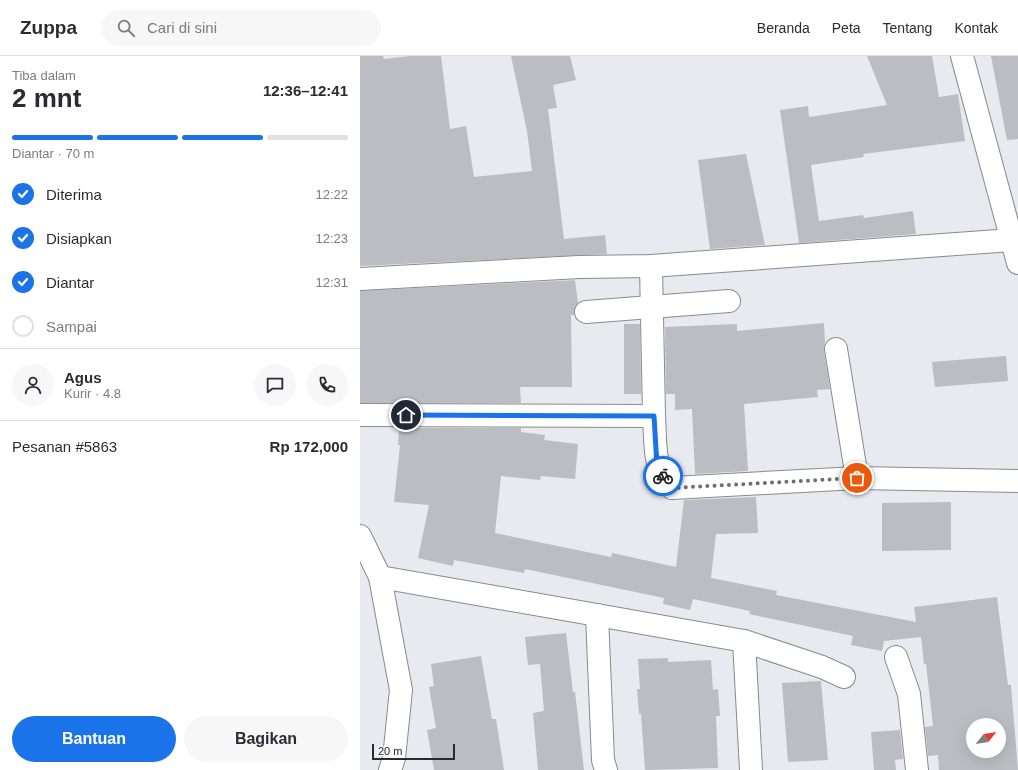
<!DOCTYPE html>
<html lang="id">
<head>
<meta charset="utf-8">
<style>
  body { margin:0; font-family:Helvetica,sans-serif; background:#f7f7f7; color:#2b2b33; height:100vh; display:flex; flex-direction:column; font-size:15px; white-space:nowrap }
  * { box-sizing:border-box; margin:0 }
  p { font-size:13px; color:#7c7c81 }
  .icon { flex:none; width:22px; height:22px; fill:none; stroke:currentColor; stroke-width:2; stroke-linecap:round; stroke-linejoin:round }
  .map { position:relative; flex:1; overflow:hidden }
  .side { display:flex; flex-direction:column; background:#fff; width:360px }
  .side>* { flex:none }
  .needle { width:26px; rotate:60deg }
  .fabs { position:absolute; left:606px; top:662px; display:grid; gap:8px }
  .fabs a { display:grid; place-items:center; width:40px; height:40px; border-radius:50%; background:#fff; box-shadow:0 4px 16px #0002; font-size:20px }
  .scale { position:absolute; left:12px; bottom:10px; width:83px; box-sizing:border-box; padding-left:4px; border:2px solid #2b2b2e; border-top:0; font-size:11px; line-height:14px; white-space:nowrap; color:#2b2b2e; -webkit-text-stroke:3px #f6f7fd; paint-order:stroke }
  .pin { position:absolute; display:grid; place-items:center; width:34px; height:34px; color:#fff; margin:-17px; border:2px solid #fff; border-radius:50%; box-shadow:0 1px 4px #0007 }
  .courier { position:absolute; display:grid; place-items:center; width:40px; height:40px; margin:-20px; border:3px solid #1a73e8; border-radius:50%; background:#fff; color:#222; box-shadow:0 1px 5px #0007 }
  .overview em { font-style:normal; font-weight:800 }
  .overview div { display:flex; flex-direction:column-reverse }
  .overview { display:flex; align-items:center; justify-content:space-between; height:68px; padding:0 12px }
  h1 { font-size:26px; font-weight:800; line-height:30px }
  .bar { display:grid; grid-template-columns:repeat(4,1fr); gap:6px 4px; align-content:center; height:48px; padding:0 12px }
  .bar i { height:5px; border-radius:3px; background:#e1e1e2 }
  .bar .active { background:#1a73e8 }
  .bar p { grid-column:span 4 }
  .line { display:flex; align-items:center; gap:10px; padding:0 12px; border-top:1px solid #e1e1e2 }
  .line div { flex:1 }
  .round { display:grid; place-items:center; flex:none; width:42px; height:42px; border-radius:21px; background:#f7f7f7 }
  ol { padding:0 12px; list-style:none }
  li { display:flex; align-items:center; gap:12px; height:44px }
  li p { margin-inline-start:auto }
  li .icon { padding:4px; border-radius:50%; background:#1a73e8; color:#fff; stroke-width:4 }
  li:last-child { color:#7c7c81 }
  li i { width:22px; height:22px; border:2px solid #e1e1e2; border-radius:50% }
  .cta { display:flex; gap:8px; margin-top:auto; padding:8px 12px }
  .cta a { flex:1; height:46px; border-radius:24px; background:#1a73e8; color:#fff; font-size:16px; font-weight:800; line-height:46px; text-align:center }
  .cta a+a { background:#f7f7f7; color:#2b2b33 }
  header { display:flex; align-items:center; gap:24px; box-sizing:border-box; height:56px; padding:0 20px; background:#fff; border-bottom:1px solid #e1e1e2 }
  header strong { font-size:19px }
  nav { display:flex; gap:22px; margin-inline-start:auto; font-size:14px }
  .search { width:280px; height:36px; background:#f7f7f7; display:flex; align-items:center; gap:10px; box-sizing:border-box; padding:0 14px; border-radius:22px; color:#7c7c81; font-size:15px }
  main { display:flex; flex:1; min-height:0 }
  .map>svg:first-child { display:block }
  .building { fill:#bbbdc2; fill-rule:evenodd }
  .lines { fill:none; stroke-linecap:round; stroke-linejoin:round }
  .street-casing { stroke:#898a8f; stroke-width:24 }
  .street { stroke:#fff; stroke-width:22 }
  .done { stroke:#6d6e72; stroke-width:4; stroke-dasharray:0 7.2 }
  .route { stroke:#1a73e8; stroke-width:5 }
</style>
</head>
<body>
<header>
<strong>Zuppa</strong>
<div class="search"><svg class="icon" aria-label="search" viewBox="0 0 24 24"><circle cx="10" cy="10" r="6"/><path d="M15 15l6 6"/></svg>Cari di sini</div>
<nav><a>Beranda</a><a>Peta</a><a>Tentang</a><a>Kontak</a></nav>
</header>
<main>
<section class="side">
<div class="overview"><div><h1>2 mnt</h1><p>Tiba dalam</p></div><em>12:36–12:41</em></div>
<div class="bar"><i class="active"></i><i class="active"></i><i class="active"></i><i></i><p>Diantar · 70 m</p></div>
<ol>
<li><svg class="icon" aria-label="check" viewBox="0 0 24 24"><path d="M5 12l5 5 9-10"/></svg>Diterima<p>12:22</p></li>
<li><svg class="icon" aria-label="check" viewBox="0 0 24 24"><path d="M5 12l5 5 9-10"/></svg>Disiapkan<p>12:23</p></li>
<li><svg class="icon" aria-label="check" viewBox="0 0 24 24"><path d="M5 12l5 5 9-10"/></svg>Diantar<p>12:31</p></li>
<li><i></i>Sampai</li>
</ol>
<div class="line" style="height:72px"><a class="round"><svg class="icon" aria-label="person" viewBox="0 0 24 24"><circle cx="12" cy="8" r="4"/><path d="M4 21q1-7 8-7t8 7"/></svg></a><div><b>Agus</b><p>Kurir · 4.8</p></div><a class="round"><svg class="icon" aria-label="chat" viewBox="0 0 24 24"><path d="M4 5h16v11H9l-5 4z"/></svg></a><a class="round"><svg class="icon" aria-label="phone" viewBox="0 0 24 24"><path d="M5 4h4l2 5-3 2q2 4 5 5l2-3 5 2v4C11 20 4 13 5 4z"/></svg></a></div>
<div class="line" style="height:52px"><div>Pesanan #5863</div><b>Rp 172,000</b></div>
<div class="cta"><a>Bantuan</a><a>Bagikan</a></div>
</section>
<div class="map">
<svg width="658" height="714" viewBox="0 0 658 714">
  <rect width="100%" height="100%" fill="#e8eaf0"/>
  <g class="building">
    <polygon points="0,0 23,0 24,3 50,0 81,0 90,73 106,70 114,121 172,115 167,75 151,0 210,0 216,24 193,29 197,52 188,53 204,183 245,179 247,198 0,210"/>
    <polygon points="507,0 572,0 579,41 598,38 605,85 503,98 504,101 451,109 459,165 503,159 504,162 553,155 556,178 439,187 420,54 448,50 449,61 527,49"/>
    <polygon points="631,0 658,0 658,83 647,84"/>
    <polygon points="386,98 405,189 350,193 338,104"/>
    <polygon points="215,224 218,247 215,251 214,259 211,259 212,331 160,331 161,347 0,347 0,235"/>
    <polygon points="464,267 465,287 464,295 470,333 457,334 458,341 384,348 388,415 335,418 332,353 315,354 315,338 306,338 305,271 377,268 377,275"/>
    <polygon points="264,268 280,268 281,338 264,338"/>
    <polygon points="646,300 648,325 575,331 572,306"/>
    <path d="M39,372H161V376L185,379L184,384L218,388L215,423L181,420L180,424L141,420L135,477L251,501L252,497L316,511L324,444L396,441L398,477L356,478L351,522L417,535L416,539L556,566L554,551L637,541L648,629H651L658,714H579L578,699L568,700L565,671L573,670L566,608H564L561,581L524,585L522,595L491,589L493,580L389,558L390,555L333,543L330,554L303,548L304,542L165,513L164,517L94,504L93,510L58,502L69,449L34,446L40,389H38ZM613,669H639V695H613Z"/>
    <polygon points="591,446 591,494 522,495 522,447"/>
    <polygon points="206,577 213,636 215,636 224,714 178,714 173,657 184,655 180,608 168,609 165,581"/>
    <polygon points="121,600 132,663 136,663 144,714 74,714 67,674 76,672 69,631 74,630 71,608"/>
    <polygon points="308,602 308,606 351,604 353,634 358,633 360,660 356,660 358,712 285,714 281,658 279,658 277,633 280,633 278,603"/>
    <polygon points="461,625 468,704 428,706 422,627"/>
    <polygon points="540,674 543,703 535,704 536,714 514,714 511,676"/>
  </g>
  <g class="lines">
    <defs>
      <g id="street">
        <polyline points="602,0 658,207"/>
        <polyline points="291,210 294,360"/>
        <polyline points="0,223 219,211 291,210 652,184"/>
        <polyline points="226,256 369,245"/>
        <path d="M0,359L294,360C296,388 292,410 312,432L497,422L476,293"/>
        <polyline points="497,422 658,425"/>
        <polyline points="0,480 20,521 41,634 34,702 30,714"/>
        <polyline points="20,521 237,559"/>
        <polyline points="384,585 391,714"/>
        <polyline points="536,601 549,638 557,714"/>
        <polyline points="246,714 243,704 237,559 384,585 462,611 484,621"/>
      </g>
    </defs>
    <use href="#street" class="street-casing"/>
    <use href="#street" class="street"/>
  </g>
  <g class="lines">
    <polyline class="done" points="303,420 312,432 497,422"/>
    <polyline class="route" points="46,359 294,360 297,410 303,420"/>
  </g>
</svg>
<div class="fabs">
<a><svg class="needle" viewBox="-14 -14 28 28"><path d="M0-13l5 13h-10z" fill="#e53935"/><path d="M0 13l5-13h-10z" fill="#7c7c81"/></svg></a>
</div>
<div class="scale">20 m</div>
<div class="pin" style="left:497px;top:422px;background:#ea580c"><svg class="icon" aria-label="bag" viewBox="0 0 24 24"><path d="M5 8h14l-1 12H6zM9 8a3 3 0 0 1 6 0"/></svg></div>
<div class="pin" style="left:46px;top:359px;background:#1f2937"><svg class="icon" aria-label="home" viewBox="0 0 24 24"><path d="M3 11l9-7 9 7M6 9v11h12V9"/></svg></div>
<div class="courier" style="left:303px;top:420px"><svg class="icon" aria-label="bike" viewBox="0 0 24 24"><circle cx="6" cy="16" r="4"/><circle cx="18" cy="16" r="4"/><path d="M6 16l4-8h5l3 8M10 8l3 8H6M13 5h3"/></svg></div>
</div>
</main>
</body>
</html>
